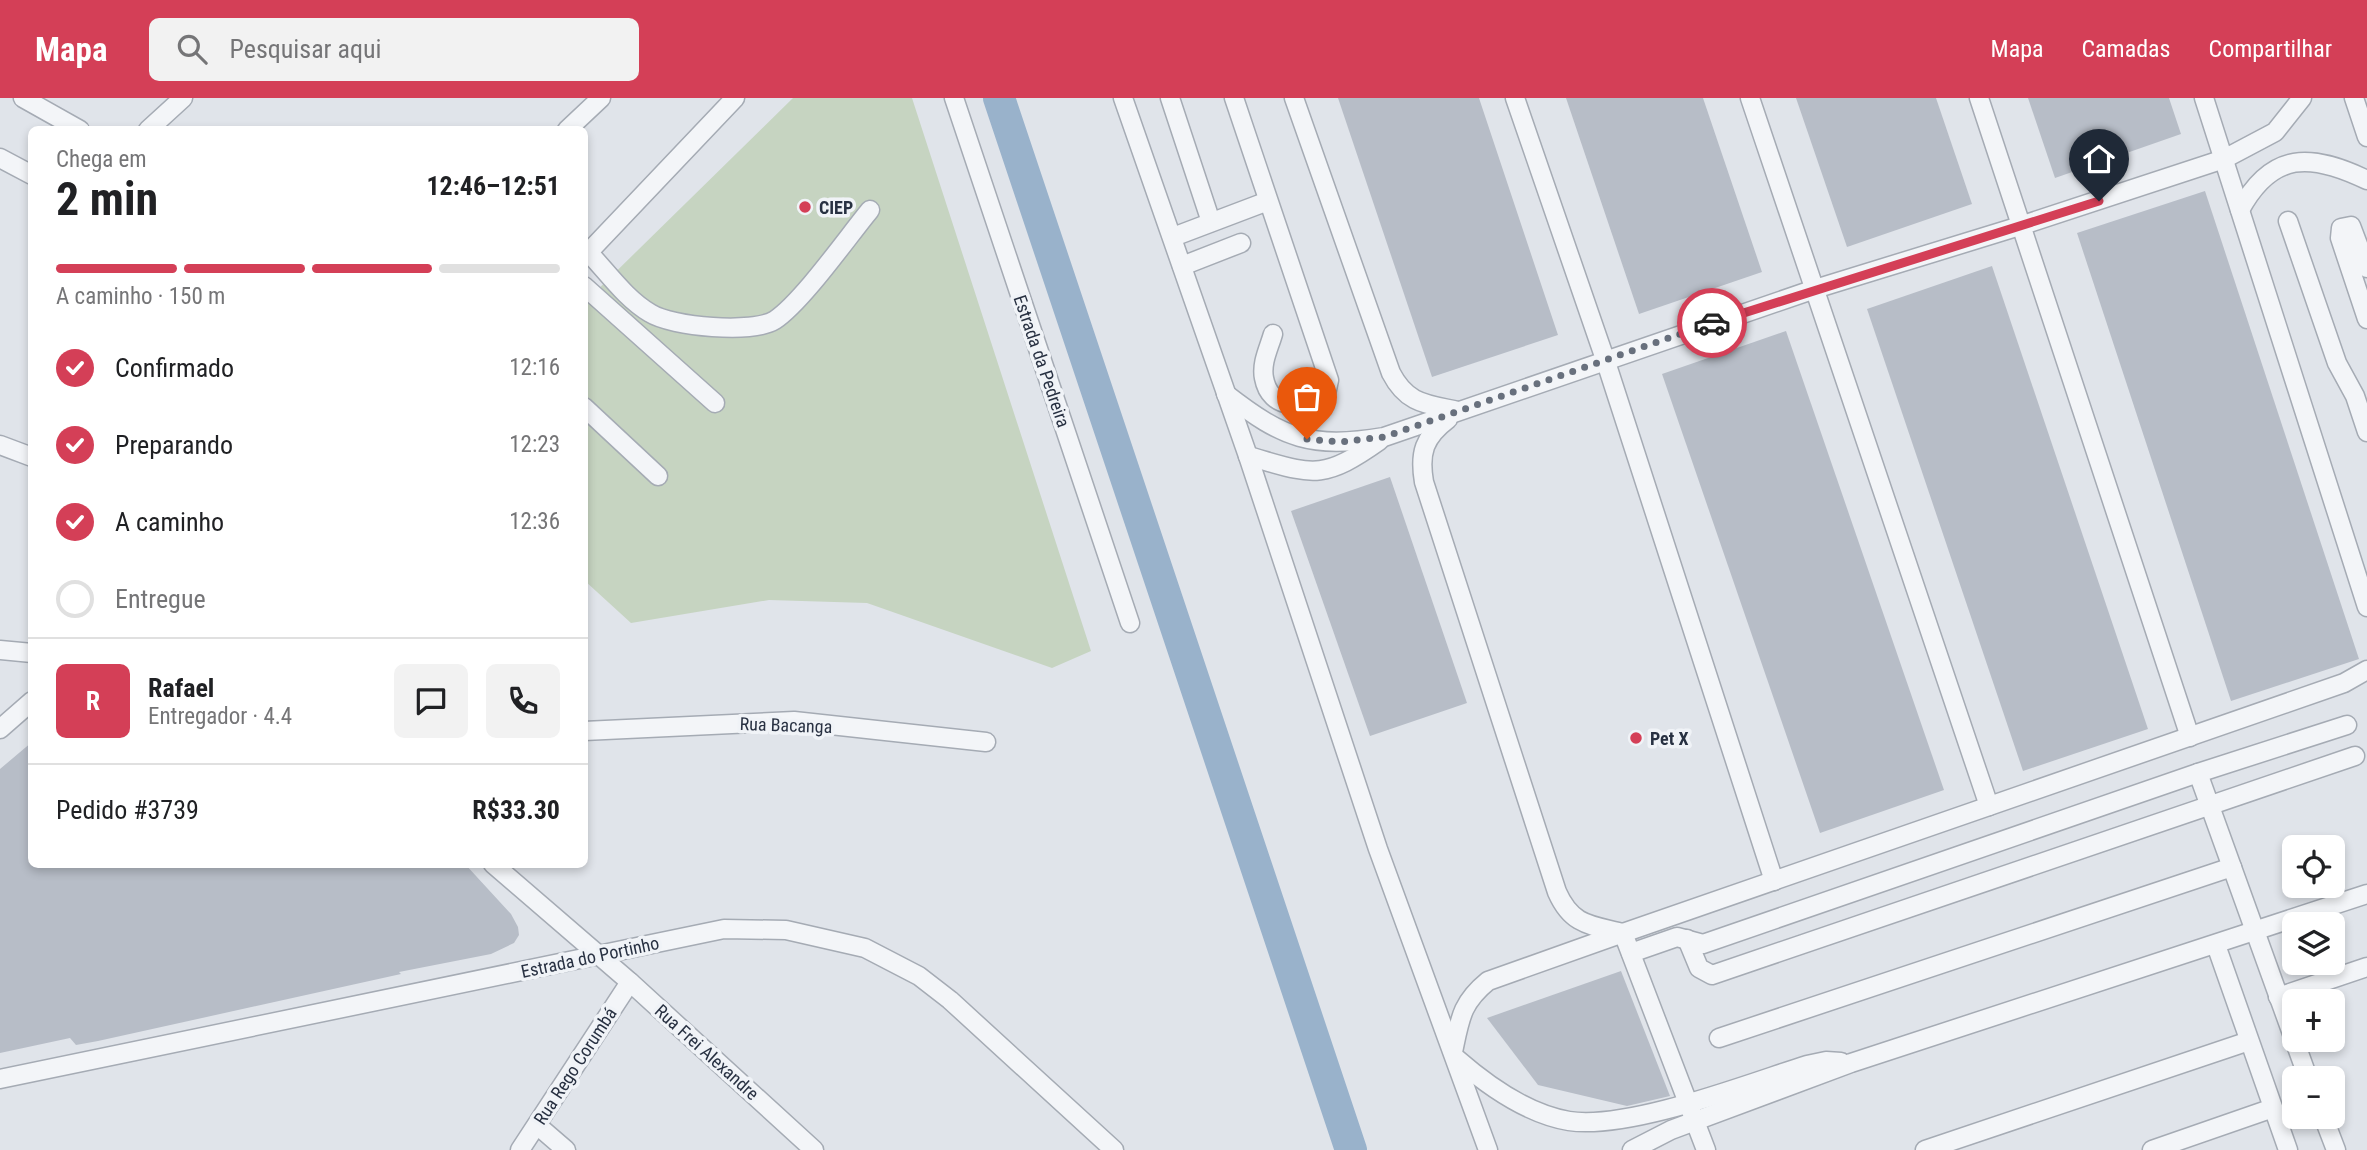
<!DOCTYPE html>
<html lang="pt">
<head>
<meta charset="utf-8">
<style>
  body { margin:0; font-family:"Roboto Condensed",sans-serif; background:#f2f2f2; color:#202124; height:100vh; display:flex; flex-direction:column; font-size:26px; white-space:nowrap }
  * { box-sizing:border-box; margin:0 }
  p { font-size:23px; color:#757577 }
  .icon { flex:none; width:38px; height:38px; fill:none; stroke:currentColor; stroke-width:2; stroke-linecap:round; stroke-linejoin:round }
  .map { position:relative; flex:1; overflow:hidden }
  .drawer { position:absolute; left:28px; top:28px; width:560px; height:742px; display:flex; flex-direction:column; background:#fff; border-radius:10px; box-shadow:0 4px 10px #0003 }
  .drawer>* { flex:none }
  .buttons { position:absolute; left:2282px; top:737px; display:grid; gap:14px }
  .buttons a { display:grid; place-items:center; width:63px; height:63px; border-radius:10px; background:#fff; box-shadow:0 4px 10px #0003; font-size:35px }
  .pin { position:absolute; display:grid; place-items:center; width:60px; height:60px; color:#fff; margin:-72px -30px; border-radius:50% 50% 50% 0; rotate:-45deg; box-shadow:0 0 7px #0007 }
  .pin .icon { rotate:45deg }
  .courier { position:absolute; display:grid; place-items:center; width:70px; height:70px; margin:-35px; border:5px solid #d43f57; border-radius:50%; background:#fff; color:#222; box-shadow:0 2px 9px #0007 }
  .summary em { font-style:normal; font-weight:700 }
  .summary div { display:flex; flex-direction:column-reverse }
  .summary { display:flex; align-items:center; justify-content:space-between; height:119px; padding:0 28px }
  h1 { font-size:46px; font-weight:700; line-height:52px }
  .bar { display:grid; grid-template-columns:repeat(4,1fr); gap:10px 7px; align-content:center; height:84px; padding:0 28px }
  .bar i { height:9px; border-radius:5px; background:#e0e0e0 }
  .bar .active { background:#d43f57 }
  .bar p { grid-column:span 4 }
  .line { display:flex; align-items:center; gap:18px; padding:0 28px; border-top:2px solid #e0e0e0 }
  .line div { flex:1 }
  .round { display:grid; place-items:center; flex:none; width:74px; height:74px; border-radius:10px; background:#f2f2f2 }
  ol { padding:0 28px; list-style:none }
  li { display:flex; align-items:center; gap:21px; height:77px }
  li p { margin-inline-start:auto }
  li .icon { padding:7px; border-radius:50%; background:#d43f57; color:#fff; stroke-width:4 }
  li:last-child { color:#757577 }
  li i { width:38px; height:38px; border:4px solid #e0e0e0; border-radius:50% }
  header { display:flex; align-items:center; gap:42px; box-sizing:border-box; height:98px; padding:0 35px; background:#d43f57; color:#fff }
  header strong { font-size:33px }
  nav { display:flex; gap:38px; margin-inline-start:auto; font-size:24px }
  .search { width:490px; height:63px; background:#f2f2f2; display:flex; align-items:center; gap:18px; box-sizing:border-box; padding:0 24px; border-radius:10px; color:#757577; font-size:26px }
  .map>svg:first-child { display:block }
  .green { fill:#c6d4c1 }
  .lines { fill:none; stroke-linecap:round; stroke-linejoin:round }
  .river { stroke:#99b2cb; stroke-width:32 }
  .building { fill:#b7bdc7 }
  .minor-casing { stroke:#a5abb4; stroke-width:21 }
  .minor { stroke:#f3f5f8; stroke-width:18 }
  .done { stroke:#68707d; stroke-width:7; stroke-dasharray:0 12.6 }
  .route { stroke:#d43f57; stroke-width:9 }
  .poi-dot { fill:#d43f57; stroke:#f0f3f7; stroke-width:2.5 }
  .labels { text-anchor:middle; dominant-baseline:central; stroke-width:7; stroke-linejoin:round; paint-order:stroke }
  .poi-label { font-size:18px; font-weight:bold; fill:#283142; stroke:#f0f3f7; text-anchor:start }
  .street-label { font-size:18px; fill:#283142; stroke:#f0f3f7 }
</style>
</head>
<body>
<header>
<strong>Mapa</strong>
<div class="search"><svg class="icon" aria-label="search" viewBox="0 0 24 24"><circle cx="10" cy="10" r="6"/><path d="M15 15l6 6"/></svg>Pesquisar aqui</div>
<nav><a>Mapa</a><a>Camadas</a><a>Compartilhar</a></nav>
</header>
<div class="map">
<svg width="2367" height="1052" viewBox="0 0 2367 1052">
  <rect width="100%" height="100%" fill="#e0e4ea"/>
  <polygon class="green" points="793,0 912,0 1091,553 1052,570 867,505 769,502 631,525 585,483 584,205"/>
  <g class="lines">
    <polyline class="river" points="999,0 1351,1052"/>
  </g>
  <g class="building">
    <polygon points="1338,0 1479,0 1558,237 1432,279"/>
    <polygon points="1566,0 1703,0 1762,174 1639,216"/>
    <polygon points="1796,0 1936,0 1972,106 1847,149"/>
    <polygon points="2028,0 2169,0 2181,36 2055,80"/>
    <polygon points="2205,93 2359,561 2231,603 2077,135"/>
    <polygon points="1992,168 2148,631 2023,673 1867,211"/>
    <polygon points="1786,233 1944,692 1820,735 1662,276"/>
    <polygon points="1390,379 1467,605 1370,638 1291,413"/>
    <polygon points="32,644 32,766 465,766 511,816 518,829 519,837 514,845 491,856 399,874 401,876 98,943 76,947 70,940 0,955 0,671"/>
    <polygon points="1621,873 1670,998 1627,1008 1538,987 1487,920"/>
  </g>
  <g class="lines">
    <defs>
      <g id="minor">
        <polyline points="23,0 80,32"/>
        <polyline points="954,0 1130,525"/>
        <polyline points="1123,0 1248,358 1378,751 1488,1052"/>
        <polyline points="1170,0 1211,124"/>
        <path d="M1234,0L1329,282L1326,296C1305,311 1270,313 1264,280C1261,265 1269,250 1273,236"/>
        <path d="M1294,0L1391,275C1407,306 1426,306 1458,313"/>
        <polyline points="1515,0 1605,261 1774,783"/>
        <polyline points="1750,0 1989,708"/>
        <polyline points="1979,0 2190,639"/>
        <polyline points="2204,0 2367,509"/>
        <polyline points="2354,0 2367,39"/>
        <polyline points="148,32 183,0"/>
        <polyline points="567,32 601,0"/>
        <polyline points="0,60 32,77"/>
        <path d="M2240,112C2272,53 2311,55 2367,82"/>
        <polyline points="2288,123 2337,265 2355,298 2367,334"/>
        <polyline points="1173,139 1268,103"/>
        <path d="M589,155C608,175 626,201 650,215C672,229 753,236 775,222C802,204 847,140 870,112"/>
        <polyline points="584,159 735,0"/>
        <polyline points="1182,168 1241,145"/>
        <polyline points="2367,170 2351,128 2341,130 2340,140 2367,221"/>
        <polyline points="584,188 715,305"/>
        <path d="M1226,296C1284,341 1311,351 1384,339L1815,191L2023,127L2224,61L2275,34L2302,0"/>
        <polyline points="584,309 658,378"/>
        <path d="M1448,321C1424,339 1419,355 1424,384L1557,794C1572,828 1591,827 1623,835"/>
        <polyline points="0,347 32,359"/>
        <path d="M1248,358C1312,376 1321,384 1379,343"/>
        <polyline points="0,552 32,555"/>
        <polyline points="0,631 32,603"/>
        <polyline points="584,633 794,623 986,644"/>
        <polyline points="2198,675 2308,980"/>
        <polyline points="493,766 630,884 814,1052"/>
        <polyline points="1687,841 1699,870 1712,877 2355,658"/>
        <polyline points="2216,847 2288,1052"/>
        <polyline points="1631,855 1677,839 1703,846 2198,675 2347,627"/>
        <polyline points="2278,899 2367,869"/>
        <polyline points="1719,940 2232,769"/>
        <path d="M1453,954C1460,921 1461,905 1488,883L1623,835"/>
        <path d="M1457,961C1488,988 1527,1016 1569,1023C1629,1032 1747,986 1807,967L1826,963L1841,964"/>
        <polyline points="0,981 724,831 786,832 865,850 919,878 950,902 1114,1052"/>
        <polyline points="2323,1018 2336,1052"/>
        <polyline points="537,1027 566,1052"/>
        <polyline points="520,1052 630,884"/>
        <polyline points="1632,1052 1671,1032 1851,965 2367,796"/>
        <polyline points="1706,1052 1623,835 2344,585 2367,572"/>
        <polyline points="1925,1052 2249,943"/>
        <polyline points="2152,1052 2273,1010"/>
      </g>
    </defs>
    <use href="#minor" class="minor-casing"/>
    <use href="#minor" class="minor"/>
  </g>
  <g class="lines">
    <polyline class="done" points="1307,341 1339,344 1384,339 1712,225"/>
    <polyline class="route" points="1712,225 2099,103"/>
  </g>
  <g class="poi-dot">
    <circle cx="805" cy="109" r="7"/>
    <circle cx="1636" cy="640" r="7"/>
  </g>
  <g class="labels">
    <g class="poi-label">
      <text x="819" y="109">CIEP</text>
      <text x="1650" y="640">Pet X</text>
    </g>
    <g class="street-label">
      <text transform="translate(1042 263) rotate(71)">Estrada da Pedreira</text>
      <text transform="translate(786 627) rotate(2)">Rua Bacanga</text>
      <text transform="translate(590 859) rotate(-12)">Estrada do Portinho</text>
      <text transform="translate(707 954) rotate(42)">Rua Frei Alexandre</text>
      <text transform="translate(575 968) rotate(-57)">Rua Rego Corumbá</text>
    </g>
  </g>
</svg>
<div class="buttons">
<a><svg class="icon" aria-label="locate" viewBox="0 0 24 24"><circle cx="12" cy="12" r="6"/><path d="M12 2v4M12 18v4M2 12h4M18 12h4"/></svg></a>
<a><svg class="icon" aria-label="layers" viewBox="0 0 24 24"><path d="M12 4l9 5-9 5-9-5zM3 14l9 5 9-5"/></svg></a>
<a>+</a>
<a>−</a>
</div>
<div class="pin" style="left:1307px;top:341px;background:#ea580c"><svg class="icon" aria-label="bag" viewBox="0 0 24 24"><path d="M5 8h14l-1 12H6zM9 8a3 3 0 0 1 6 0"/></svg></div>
<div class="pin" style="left:2099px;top:103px;background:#1f2937"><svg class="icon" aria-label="home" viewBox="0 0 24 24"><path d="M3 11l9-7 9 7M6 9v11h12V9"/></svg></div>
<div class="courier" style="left:1712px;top:225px"><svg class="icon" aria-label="car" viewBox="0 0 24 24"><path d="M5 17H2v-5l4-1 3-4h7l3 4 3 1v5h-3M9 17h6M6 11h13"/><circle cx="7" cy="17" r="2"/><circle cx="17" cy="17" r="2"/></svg></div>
<section class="drawer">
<div class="summary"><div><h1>2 min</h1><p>Chega em</p></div><em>12:46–12:51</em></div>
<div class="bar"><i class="active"></i><i class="active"></i><i class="active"></i><i></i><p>A caminho · 150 m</p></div>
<ol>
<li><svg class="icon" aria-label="check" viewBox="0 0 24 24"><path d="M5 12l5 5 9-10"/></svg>Confirmado<p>12:16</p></li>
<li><svg class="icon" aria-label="check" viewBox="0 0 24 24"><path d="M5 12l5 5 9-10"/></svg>Preparando<p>12:23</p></li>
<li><svg class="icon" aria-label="check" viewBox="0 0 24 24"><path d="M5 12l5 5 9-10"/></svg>A caminho<p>12:36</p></li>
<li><i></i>Entregue</li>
</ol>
<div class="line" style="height:126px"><b class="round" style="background:#d43f57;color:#fff">R</b><div><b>Rafael</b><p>Entregador · 4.4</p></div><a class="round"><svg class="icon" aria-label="chat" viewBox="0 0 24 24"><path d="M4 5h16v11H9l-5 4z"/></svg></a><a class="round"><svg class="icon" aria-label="phone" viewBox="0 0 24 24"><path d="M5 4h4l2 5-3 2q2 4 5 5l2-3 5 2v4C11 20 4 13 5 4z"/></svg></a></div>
<div class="line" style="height:91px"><div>Pedido #3739</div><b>R$33.30</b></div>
</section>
</div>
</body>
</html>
